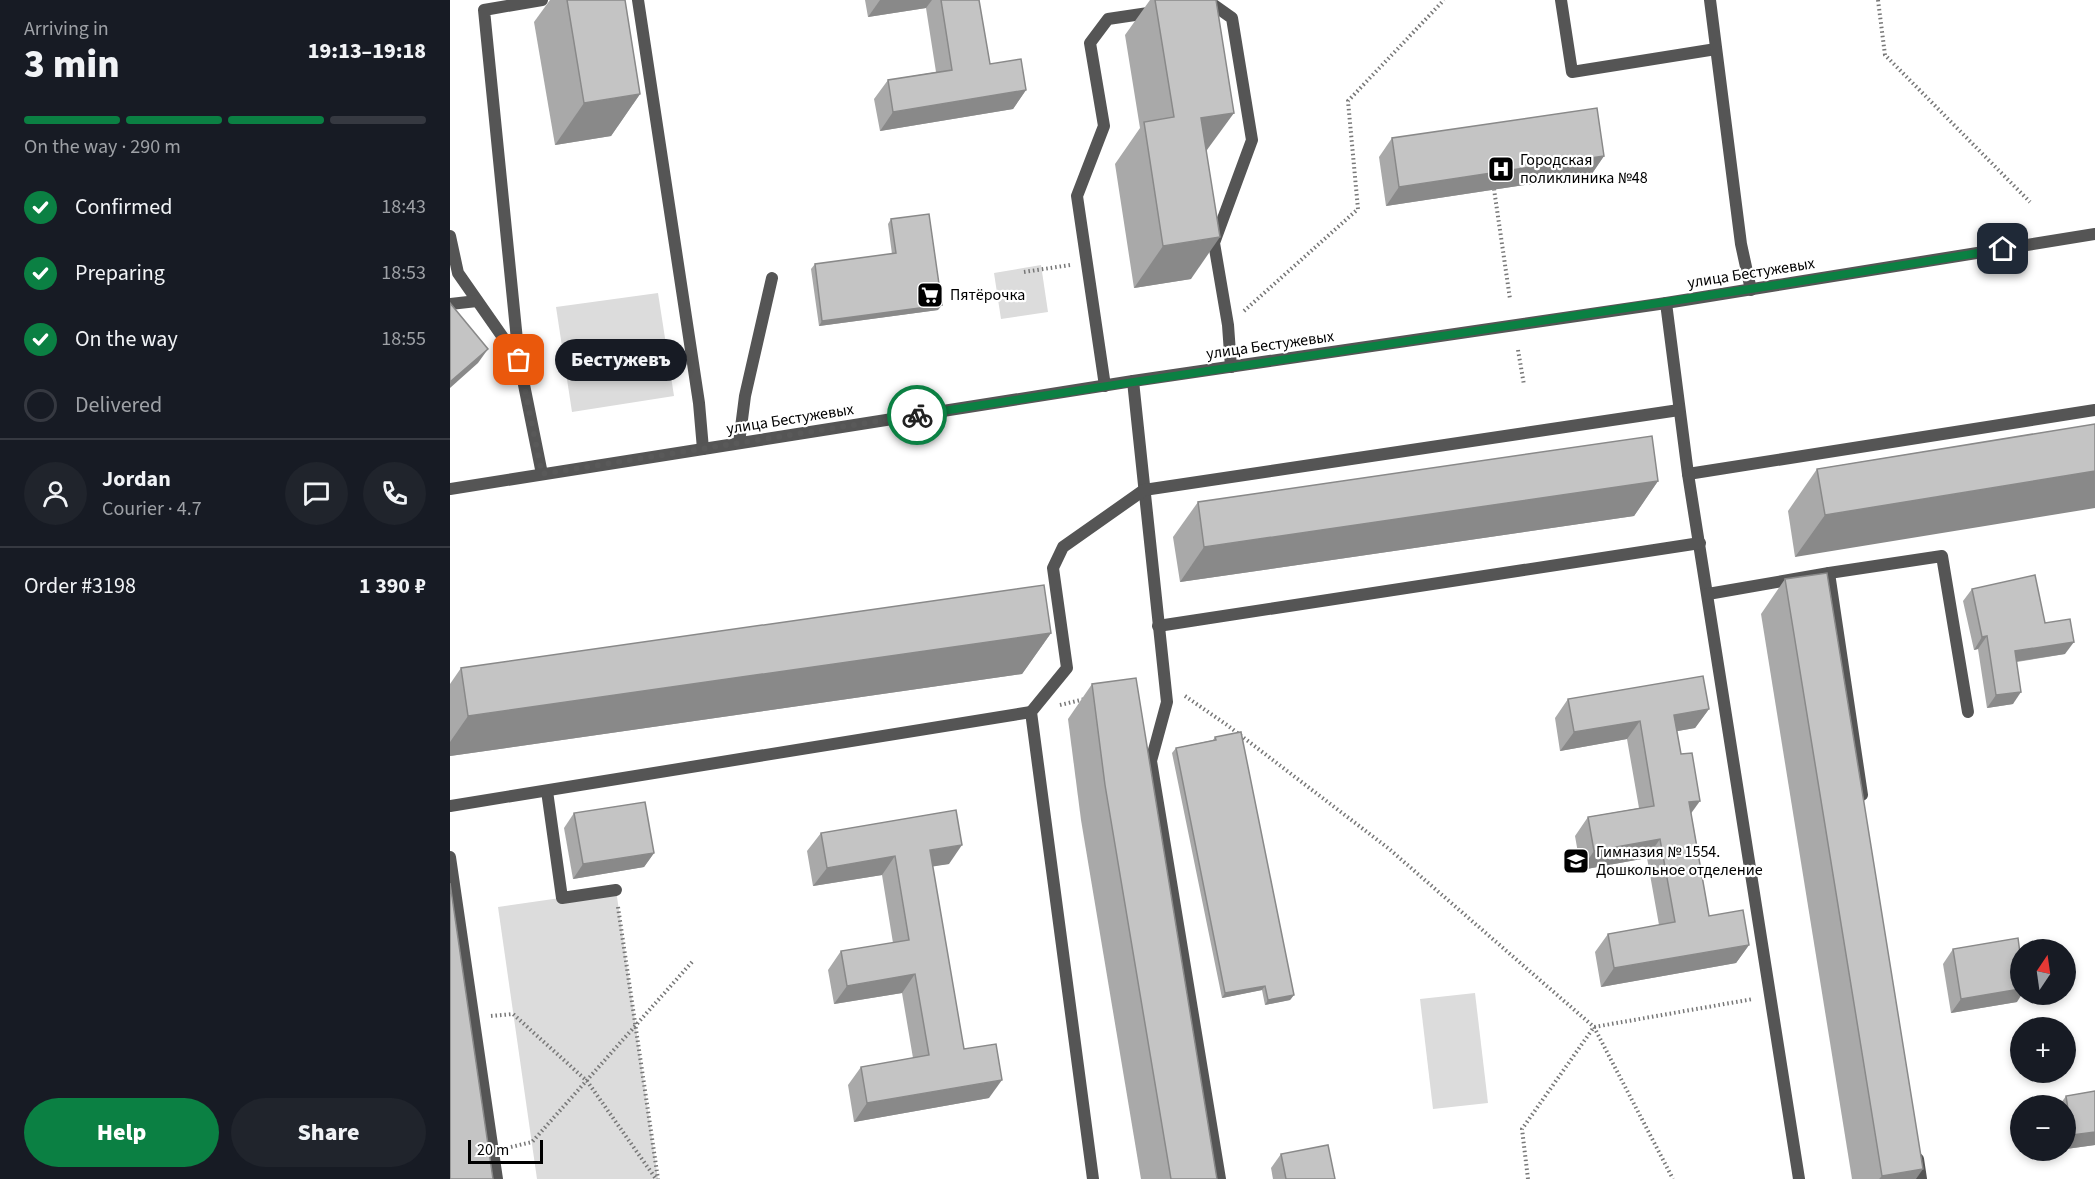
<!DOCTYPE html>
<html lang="en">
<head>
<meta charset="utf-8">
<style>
  body { margin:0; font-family:"Source Sans 3",sans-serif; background:#20242c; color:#f1f3f6; height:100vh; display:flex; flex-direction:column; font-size:22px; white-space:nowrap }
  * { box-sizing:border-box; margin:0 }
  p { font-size:20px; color:#9ea1a6 }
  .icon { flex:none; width:33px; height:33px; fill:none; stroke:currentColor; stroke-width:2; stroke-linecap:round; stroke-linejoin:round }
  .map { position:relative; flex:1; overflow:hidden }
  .details { display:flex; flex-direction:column; background:#171b24; width:450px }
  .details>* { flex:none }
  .needle { width:39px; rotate:13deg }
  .buttons { position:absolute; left:1560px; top:939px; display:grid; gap:12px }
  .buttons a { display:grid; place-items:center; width:66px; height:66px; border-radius:50%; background:#171b24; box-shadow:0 3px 9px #0003; font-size:30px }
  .scale { position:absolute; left:18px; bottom:15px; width:75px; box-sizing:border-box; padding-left:6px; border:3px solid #000; border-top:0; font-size:16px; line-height:21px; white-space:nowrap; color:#000; -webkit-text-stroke:4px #fff; paint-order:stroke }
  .pin { position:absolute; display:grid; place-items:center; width:51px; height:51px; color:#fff; margin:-26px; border-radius:12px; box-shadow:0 3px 9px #0006 }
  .courier { position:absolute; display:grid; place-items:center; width:60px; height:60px; margin:-30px; border:4px solid #0b8043; border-radius:50%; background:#fff; color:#222; box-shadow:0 2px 8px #0007 }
  .bubble { position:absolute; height:42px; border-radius:21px; background:#171b24; box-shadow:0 3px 9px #0003; font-size:20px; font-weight:800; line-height:42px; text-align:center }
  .overview em { font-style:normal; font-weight:800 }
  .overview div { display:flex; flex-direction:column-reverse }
  .overview { display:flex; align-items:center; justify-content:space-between; height:102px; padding:0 24px }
  h1 { font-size:39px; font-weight:800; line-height:45px }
  .bar { display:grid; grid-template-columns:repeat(4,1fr); gap:9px 6px; align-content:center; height:72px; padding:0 24px }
  .bar i { height:8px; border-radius:4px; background:#363941 }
  .bar .current { background:#0b8043 }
  .bar p { grid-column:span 4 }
  .line { display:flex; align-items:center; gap:15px; padding:0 24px; border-top:2px solid #363941 }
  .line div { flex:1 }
  .round { display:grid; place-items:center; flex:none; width:63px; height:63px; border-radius:32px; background:#20242c }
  ol { padding:0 24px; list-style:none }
  li { display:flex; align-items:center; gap:18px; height:66px }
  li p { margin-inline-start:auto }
  li .icon { padding:6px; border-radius:50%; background:#0b8043; color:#fff; stroke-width:4 }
  li:last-child { color:#9ea1a6 }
  li i { width:33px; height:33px; border:3px solid #363941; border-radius:50% }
  .button { display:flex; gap:12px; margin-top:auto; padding:12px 24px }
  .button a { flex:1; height:69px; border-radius:36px; background:#0b8043; color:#fff; font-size:24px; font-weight:800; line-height:69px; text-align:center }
  .button a+a { background:#20242c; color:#f1f3f6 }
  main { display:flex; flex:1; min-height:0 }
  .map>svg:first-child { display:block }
  .green { fill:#dcdcdc }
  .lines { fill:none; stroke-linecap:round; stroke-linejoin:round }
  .path { stroke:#777; stroke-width:4; stroke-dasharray:1.5 3; stroke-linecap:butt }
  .lane { stroke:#555; stroke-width:12 }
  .street { stroke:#555; stroke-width:12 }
  .wall { fill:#a9a9a9 }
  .shaded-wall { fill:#898989 }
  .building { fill:#c4c4c4; stroke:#898989; stroke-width:1.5 }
  .done { stroke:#595959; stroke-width:6; stroke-dasharray:0 10.8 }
  .route { stroke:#0b8043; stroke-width:8 }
  .labels { text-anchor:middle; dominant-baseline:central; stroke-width:4.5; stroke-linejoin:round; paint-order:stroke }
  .poi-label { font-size:16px; fill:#000; stroke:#fff; text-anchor:start }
  .street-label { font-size:16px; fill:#000; stroke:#fff }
</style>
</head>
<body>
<main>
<section class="details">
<div class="overview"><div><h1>3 min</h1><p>Arriving in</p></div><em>19:13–19:18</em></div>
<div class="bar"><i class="current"></i><i class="current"></i><i class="current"></i><i></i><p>On the way · 290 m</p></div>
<ol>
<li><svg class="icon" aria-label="check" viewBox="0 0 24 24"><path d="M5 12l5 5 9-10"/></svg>Confirmed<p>18:43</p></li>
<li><svg class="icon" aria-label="check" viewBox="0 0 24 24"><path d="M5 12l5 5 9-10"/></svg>Preparing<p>18:53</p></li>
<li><svg class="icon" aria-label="check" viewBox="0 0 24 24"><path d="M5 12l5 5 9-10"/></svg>On the way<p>18:55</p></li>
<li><i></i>Delivered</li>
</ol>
<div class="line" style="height:108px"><a class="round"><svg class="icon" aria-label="person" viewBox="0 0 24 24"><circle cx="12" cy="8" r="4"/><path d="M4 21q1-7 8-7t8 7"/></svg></a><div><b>Jordan</b><p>Courier · 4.7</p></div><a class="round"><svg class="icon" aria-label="chat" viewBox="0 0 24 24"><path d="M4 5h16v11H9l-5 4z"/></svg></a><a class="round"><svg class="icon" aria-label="phone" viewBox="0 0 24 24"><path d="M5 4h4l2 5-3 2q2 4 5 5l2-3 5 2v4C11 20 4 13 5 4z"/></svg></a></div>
<div class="line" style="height:78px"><div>Order #3198</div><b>1 390 ₽</b></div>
<div class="button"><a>Help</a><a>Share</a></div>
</section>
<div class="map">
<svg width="1645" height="1179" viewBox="0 0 1645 1179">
  <rect width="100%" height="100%" fill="#fff"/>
  <g class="green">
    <polygon points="591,265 598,312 551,319 544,273"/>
    <polygon points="208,293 224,396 122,412 106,307"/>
    <polygon points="166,890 208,1179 87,1179 48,907"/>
    <polygon points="1025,993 1038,1103 983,1109 970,999"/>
  </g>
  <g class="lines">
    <g class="path">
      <polyline points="1428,0 1435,55 1580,202"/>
      <polyline points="1044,189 1060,299"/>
      <polyline points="574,272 620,265"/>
      <polyline points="794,311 908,209 898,101 994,0"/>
      <polyline points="1068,350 1074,385"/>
      <polyline points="735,696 777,725 938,848 1144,1027 1223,1179"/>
      <polyline points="610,705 635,699"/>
      <polyline points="168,907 208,1179"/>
      <polyline points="41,1016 63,1014 137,1081 206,1179"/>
      <polyline points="61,1147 82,1142 242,962"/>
      <polyline points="1078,1179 1072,1129 1144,1027 1303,999"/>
    </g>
    <g class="lane">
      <polyline points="92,0 34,10 69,360 92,474"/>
      <polyline points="188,0 249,403 253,449"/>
      <polyline points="1111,0 1122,72 1266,49"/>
      <polyline points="1260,0 1291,244 1301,290"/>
      <polyline points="752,5 761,3 782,18 802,140 764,243 778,325 781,367"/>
      <polyline points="0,236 8,273 68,359"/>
      <polyline points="1216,303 1238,474 1349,1179"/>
      <polyline points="0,304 27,301"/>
      <polyline points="683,381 717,702 701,761 770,1179"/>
      <polyline points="655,386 627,196 654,126 640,43 658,19 705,12"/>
      <polyline points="289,443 295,396 322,278"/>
      <polyline points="1238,474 1645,410"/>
      <polyline points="1379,573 1492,556 1518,712"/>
      <polyline points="1258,594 1379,573 1412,795"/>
      <polyline points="708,626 1250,543"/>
      <polyline points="97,791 112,898 166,890"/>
      <polyline points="0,806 581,712"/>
      <polyline points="0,857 47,1179"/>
      <polyline points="1468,1159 1471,1179"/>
      <polyline points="643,1179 581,712 617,668 603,568 613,547 694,490 1229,410"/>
    </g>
    <polyline class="street" points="0,489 683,381 1216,303 1645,234"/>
  </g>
  <g class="wall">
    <polygon points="100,0 175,0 190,94 161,136 105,145 84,22"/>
    <polygon points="415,0 529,0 540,64 576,90 563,109 430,131 424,99 438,80 486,72 476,8 418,17"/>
    <polygon points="700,0 766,0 757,151 741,279 684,288 665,164 690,128 675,35"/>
    <polygon points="942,138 1154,156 1141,175 936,206 929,157"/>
    <polygon points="441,219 488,310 369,326 361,269 365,264 442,254 438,224"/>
    <polygon points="1645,424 1345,557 1338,511 1367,469"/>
    <polygon points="1208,481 1184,516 730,582 723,537 748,502"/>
    <polygon points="1335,579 1466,1179 1402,1179 1311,614"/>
    <polygon points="1522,589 1595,623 1615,654 1567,662 1563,704 1537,708 1528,649 1524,650 1513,601"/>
    <polygon points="601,633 572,674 0,756 0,684 11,668"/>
    <polygon points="642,684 767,1179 691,1179 631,820 618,719"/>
    <polygon points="1118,699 1259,709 1245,728 1227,731 1259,916 1299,945 1286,963 1151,987 1145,952 1158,934 1209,925 1197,858 1131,870 1125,836 1138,817 1189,808 1177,739 1110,751 1105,718"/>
    <polygon points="765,737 844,995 840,1000 815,1005 812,990 772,998 722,753 726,748 763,740"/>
    <polygon points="124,813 204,853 194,867 123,879 114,828"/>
    <polygon points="371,833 499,864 482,866 514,1049 539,1098 404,1122 398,1085 411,1067 463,1058 452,993 384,1004 378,970 391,951 443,943 432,875 363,886 357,851"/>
    <polygon points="1503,949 1567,1002 1501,1013 1493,964"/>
    <polygon points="1645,1091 1645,1145 1616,1149 1616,1106 1609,1106 1616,1096"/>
    <polygon points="831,1154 885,1179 823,1179 821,1168"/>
  </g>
  <g class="shaded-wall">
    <polygon points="430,0 482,0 476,8 418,17"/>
    <polygon points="576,90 563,109 430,131 443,112"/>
    <polygon points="190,94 161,136 105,145 134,103"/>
    <polygon points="784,113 754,154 751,118"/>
    <polygon points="1154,156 1141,175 936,206 949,187"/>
    <polygon points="770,237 741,279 684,288 713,246"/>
    <polygon points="492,305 488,310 369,326 372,321"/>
    <polygon points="38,349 28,363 0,388 0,382"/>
    <polygon points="1645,471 1645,508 1345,557 1375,515"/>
    <polygon points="1208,481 1184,516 730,582 754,547"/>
    <polygon points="601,633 572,674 0,756 0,742 18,716"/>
    <polygon points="1537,636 1528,649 1524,650 1532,637"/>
    <polygon points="1624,642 1615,654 1556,663 1565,651"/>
    <polygon points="1571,692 1563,704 1537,708 1546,695"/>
    <polygon points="1259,709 1245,728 1211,734 1224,715"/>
    <polygon points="1190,721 1177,739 1110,751 1124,732"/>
    <polygon points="1250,801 1237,819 1239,802"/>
    <polygon points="1210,839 1197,858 1131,870 1144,851"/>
    <polygon points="512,845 499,864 467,869 480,850"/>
    <polygon points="204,853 194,867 123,879 133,864"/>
    <polygon points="445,856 432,875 363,886 377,868"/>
    <polygon points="1299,945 1286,963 1151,987 1164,968"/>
    <polygon points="465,974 452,993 384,1004 397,986"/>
    <polygon points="815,986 812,990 772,998 775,993"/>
    <polygon points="1570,989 1570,994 1572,994 1567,1002 1501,1013 1511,999"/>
    <polygon points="844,995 840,1000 815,1005 818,1000"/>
    <polygon points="552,1080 539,1098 404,1122 417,1103"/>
    <polygon points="1645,1132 1645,1145 1616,1149 1616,1145 1622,1135"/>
    <polygon points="1473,1169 1466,1179 1429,1179 1432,1176"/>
  </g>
  <g class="building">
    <polygon points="117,0 175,0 190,94 134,103"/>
    <polygon points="491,0 529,0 540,64 571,59 576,90 443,112 438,80 502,70"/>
    <polygon points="705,0 766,0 784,113 751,118 770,237 713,246 694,122 724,117"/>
    <polygon points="1147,108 1154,156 949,187 942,138"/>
    <polygon points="479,214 492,305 372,321 365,264 446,253 441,219"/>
    <polygon points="0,303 38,349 0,382"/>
    <polygon points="1645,424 1645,471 1375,515 1367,469"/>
    <polygon points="1202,436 1208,481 754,547 748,502"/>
    <polygon points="1377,573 1473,1169 1432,1176 1335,579"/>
    <polygon points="1585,575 1595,623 1620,619 1624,642 1565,651 1571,692 1546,695 1537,636 1532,637 1522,589"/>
    <polygon points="594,585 601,633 18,716 11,668"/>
    <polygon points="1253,676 1259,709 1224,715 1231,754 1242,753 1250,801 1239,802 1259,916 1293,910 1299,945 1164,968 1158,934 1225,922 1210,839 1144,851 1138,817 1204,806 1190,721 1124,732 1118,699"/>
    <polygon points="686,678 767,1179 721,1179 655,785 642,684"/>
    <polygon points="791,732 844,995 818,1000 815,986 775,993 726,748 766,740 765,737"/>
    <polygon points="195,802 204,853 133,864 124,813"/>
    <polygon points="506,810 512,845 480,850 514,1049 546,1044 552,1080 417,1103 411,1067 479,1055 465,974 397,986 391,951 459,940 445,856 377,868 371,833"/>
    <polygon points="0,883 43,1179 0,1179"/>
    <polygon points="1568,938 1570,953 1570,989 1511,999 1503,949"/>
    <polygon points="1645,1091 1645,1132 1622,1135 1616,1096"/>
    <polygon points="878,1145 885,1179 836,1179 831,1154"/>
  </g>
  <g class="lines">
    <polyline class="done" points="69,360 92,474 467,415"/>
    <path class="route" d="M467,415C829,359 1192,308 1553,249"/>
  </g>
  <defs>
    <symbol id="hospital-square" viewBox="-11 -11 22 22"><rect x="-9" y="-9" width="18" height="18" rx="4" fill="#000" stroke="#fff"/><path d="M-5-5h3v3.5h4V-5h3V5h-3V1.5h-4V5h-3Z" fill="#fff"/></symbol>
    <symbol id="supermarket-square" viewBox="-11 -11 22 22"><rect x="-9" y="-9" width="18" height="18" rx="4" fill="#000" stroke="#fff"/><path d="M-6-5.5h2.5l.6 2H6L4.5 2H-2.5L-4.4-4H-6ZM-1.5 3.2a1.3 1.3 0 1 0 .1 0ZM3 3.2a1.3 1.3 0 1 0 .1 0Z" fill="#fff"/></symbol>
    <symbol id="school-square" viewBox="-11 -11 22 22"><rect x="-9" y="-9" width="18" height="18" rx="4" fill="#000" stroke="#fff"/><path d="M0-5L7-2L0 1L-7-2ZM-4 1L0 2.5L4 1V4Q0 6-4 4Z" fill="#fff"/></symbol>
  </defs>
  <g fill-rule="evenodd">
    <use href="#hospital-square" x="1036" y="154" width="30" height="30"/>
    <use href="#supermarket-square" x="465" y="280" width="30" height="30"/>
    <use href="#school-square" x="1111" y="846" width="30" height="30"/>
  </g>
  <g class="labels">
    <g class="poi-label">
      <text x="1070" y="160">Городская<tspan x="1070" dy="18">поликлиника №48</tspan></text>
      <text x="500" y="295">Пятёрочка</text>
      <text x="1146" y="852">Гимназия № 1554.<tspan x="1146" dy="18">Дошкольное отделение</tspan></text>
    </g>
    <g class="street-label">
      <text transform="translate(1301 273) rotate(-9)">улица Бестужевых</text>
      <text transform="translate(820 345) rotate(-8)">улица Бестужевых</text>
      <text transform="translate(340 419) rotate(-9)">улица Бестужевых</text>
    </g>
  </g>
</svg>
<div class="buttons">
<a><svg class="needle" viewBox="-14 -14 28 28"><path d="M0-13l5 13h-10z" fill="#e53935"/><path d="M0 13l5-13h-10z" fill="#9ea1a6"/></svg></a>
<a>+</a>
<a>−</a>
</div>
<div class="scale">20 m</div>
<div class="pin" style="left:69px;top:360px;background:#ea580c"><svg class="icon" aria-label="bag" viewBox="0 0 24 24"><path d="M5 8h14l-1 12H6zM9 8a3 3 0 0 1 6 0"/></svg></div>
<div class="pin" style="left:1553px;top:249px;background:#1f2937"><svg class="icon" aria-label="home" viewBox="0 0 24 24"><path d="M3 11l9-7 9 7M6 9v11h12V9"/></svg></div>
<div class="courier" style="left:467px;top:415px"><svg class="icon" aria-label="bike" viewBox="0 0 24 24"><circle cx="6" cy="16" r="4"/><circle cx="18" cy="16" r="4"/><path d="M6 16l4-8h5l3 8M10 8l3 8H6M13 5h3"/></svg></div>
<div class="bubble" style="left:105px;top:339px;width:132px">Бестужевъ</div>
</div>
</main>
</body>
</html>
